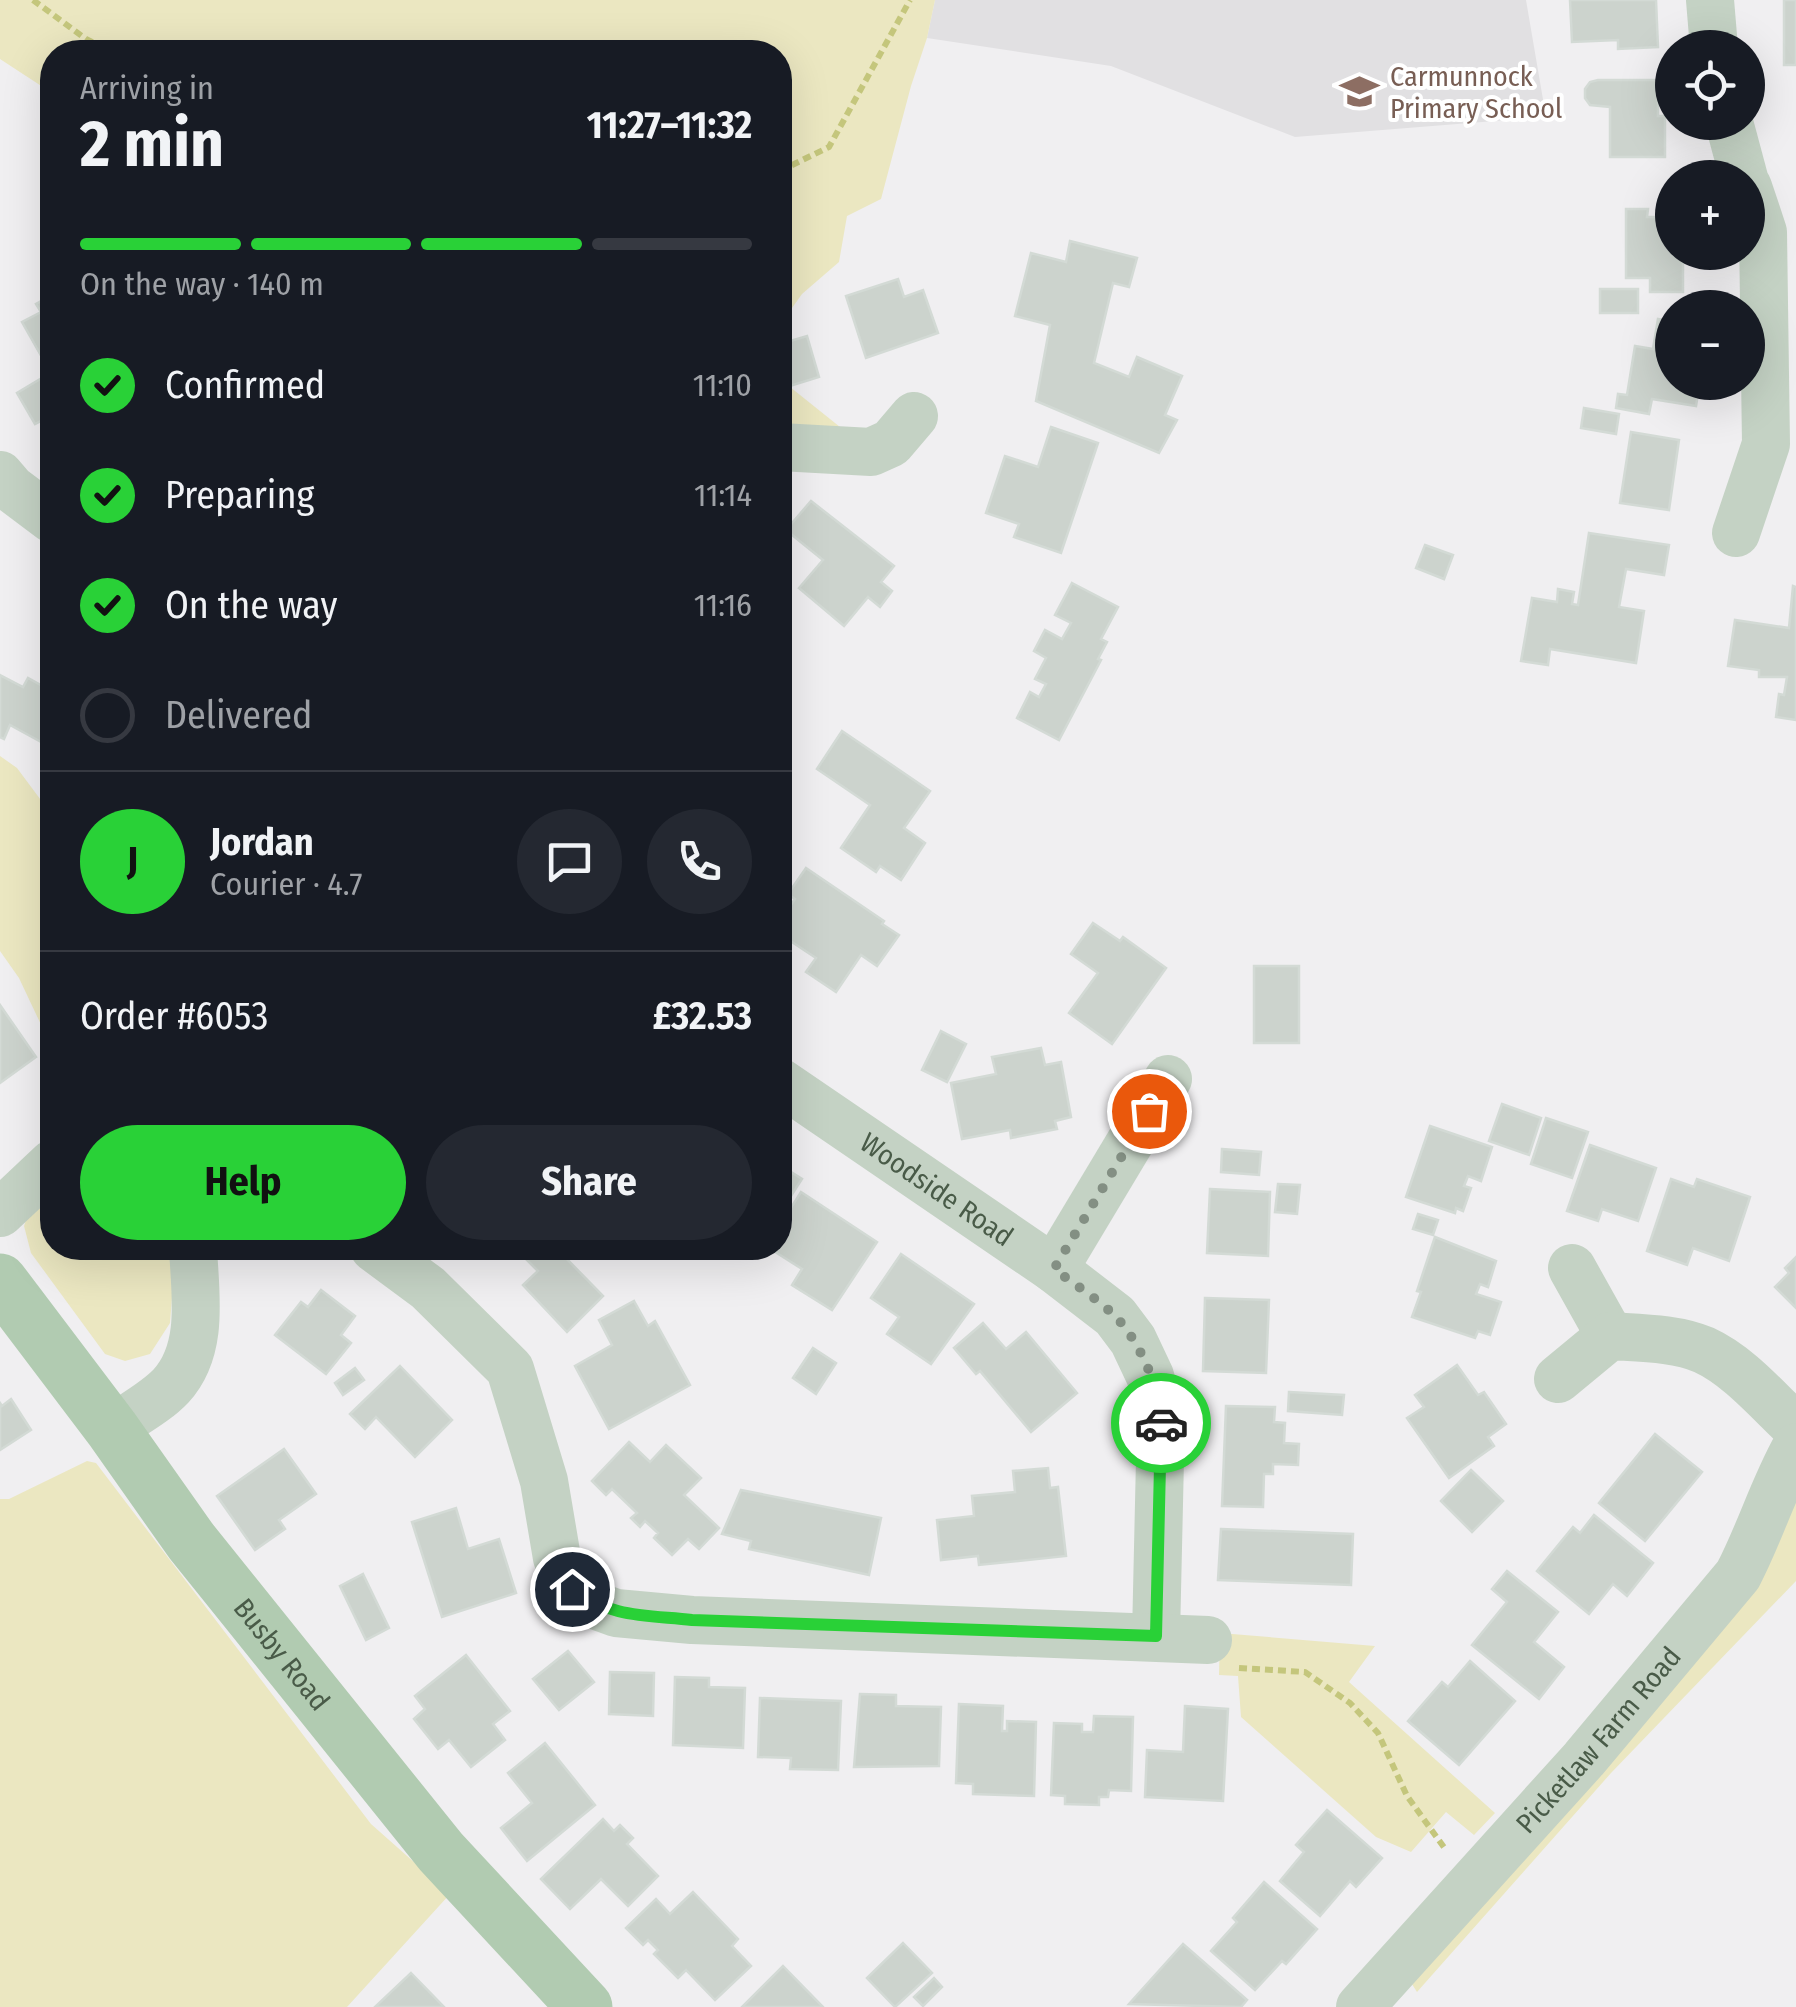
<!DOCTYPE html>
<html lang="en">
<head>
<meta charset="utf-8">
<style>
  body { margin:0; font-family:"Fira Sans Condensed",sans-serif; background:#242831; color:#f1f3f6; height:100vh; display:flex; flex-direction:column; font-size:38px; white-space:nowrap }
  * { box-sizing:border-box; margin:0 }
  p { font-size:32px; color:#9ea1a6 }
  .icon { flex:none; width:55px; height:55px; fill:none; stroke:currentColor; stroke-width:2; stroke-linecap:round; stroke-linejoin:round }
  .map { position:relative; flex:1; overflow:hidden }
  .details { position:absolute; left:40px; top:40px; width:752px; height:1220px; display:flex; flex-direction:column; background:#171b24; border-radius:40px; box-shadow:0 10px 40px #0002 }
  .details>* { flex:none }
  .fabs { position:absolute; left:1655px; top:30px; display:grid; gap:20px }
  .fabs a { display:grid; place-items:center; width:110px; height:110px; border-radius:50%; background:#171b24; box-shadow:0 10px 40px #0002; font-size:50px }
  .pin { position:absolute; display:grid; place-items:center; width:85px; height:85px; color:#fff; margin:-42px; border:5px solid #fff; border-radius:50%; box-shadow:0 2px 10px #0007 }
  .courier { position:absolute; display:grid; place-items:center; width:100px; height:100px; margin:-50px; border:8px solid #29d137; border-radius:50%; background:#fff; color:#222; box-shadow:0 2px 12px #0007 }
  .head em { font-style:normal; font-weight:700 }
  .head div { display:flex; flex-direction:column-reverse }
  .head { display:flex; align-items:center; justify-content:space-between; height:170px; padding:0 40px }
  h1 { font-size:65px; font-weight:700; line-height:75px }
  .bar { display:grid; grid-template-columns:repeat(4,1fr); gap:15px 10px; align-content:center; height:120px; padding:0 40px }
  .bar i { height:12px; border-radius:8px; background:#363941 }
  .bar .on { background:#29d137 }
  .bar p { grid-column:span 4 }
  .line { display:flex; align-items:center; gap:25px; padding:0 40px; border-top:2px solid #363941 }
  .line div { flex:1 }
  .round { display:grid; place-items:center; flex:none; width:105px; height:105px; border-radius:52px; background:#242831 }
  ol { padding:0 40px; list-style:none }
  li { display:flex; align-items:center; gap:30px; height:110px }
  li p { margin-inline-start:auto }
  li .icon { padding:10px; border-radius:50%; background:#29d137; color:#111; stroke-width:4 }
  li:last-child { color:#9ea1a6 }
  li i { width:55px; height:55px; border:5px solid #363941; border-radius:50% }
  .button { display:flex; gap:20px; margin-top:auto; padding:20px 40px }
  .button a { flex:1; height:115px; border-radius:60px; background:#29d137; color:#111; font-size:40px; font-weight:700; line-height:115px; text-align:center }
  .button a+a { background:#242831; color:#f1f3f6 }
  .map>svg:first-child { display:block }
  .education { fill:#e1e0e2 }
  .green { fill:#ebe7c1 }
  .building { fill:#ccd3cd; stroke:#d3dad5; stroke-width:2.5 }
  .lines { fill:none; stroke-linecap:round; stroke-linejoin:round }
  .path { stroke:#c4c67c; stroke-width:6; stroke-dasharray:8 5; stroke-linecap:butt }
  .minor { stroke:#c4d2c4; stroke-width:48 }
  .major { stroke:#b1cbb1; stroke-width:55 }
  .done { stroke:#838f83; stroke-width:10; stroke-dasharray:0 18 }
  .route { stroke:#29d137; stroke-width:12 }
  .labels { text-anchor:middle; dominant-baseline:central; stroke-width:8; stroke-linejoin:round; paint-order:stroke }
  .education-label { font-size:28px; fill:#785e54; stroke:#fff; text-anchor:start }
  .street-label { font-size:28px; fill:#495b48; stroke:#fff }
</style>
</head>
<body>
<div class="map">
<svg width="1796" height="2007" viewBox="0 0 1796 2007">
  <rect width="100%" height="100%" fill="#f0eff1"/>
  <polygon class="education" points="935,0 1526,0 1546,117 1295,137 1111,66 927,38"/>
  <g class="green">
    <polygon points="0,0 935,0 927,38 911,86 881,199 847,216 839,262 802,294 780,325 780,254 790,231 780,232 780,52 52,52 52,93 0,59"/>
    <polygon points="780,379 845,431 780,435"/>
    <polygon points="0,756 17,768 52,815 52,1048 19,978 0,951"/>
    <polygon points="52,1192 52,1248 176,1248 170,1323 150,1354 125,1361 105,1354 31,1253 24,1226 27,1217"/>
    <polygon points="87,1461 96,1463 371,1824 450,1894 347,2007 0,2007 0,1499 9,1499"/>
    <polygon points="1796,1481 1796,1581 1611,1773 1417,1992 1410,1981"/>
    <polygon points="1220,1633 1375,1646 1349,1682 1495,1813 1474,1835 1446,1812 1411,1852 1376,1837 1241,1717 1238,1676 1219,1675"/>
  </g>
  <g class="building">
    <polygon points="1570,0 1656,0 1658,47 1618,49 1618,40 1572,42"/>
    <rect x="1784" y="0" width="12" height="65"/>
    <polygon points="1598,80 1658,80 1658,116 1665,116 1665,157 1610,157 1610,107 1590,105 1585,98 1585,89 1590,82"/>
    <polygon points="1626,209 1648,209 1647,217 1672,217 1672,252 1683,252 1683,292 1650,292 1650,278 1626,278"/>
    <polygon points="1070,241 1137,258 1129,287 1113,283 1094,363 1129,377 1137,357 1182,376 1165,415 1177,420 1159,453 1036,401 1050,325 1015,316 1031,253 1066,262"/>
    <polygon points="898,279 904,297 923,290 938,333 866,358 846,296"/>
    <rect x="1600" y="289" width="38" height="24"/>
    <polygon points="52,295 52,354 43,359 22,322 41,312 36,304"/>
    <polygon points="1658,319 1672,321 1672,382 1700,382 1696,406 1652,399 1649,414 1616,408 1618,394 1627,395 1635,346 1653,349"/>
    <polygon points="807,336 819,377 780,389 780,344"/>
    <polygon points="52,372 52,415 35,424 17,393"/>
    <polygon points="1584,408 1619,414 1616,434 1581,428"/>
    <polygon points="1051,427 1098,443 1061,553 1014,537 1019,524 986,513 1005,456 1038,467"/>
    <polygon points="1631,432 1679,440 1669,510 1620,503"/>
    <polygon points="811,501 894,566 881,582 892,591 880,607 868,597 844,626 799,588 823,560 786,530"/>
    <polygon points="1589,533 1669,545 1664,575 1626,569 1619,607 1644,611 1636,663 1550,649 1548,665 1521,661 1532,598 1557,602 1558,589 1574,592 1572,604 1578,605"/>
    <polygon points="1425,545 1453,555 1444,579 1416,568"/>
    <polygon points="1072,583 1118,607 1101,639 1107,642 1098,659 1101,660 1059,740 1017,718 1030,692 1039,697 1046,684 1035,679 1046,658 1034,651 1045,630 1062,639 1071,623 1055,615"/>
    <polygon points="1793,586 1796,587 1796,720 1776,717 1779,694 1784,695 1787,677 1759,677 1759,670 1728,666 1735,620 1789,628"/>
    <polygon points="0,675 23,687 28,678 48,689 52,681 52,748 10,725 4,739 0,737"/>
    <polygon points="842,731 930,791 904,828 925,843 901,880 880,866 876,872 841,848 870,805 817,769"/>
    <polygon points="806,868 884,921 882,924 899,935 877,966 861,955 836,992 806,972 816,958 780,934 780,921 795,899 788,894"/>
    <polygon points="1093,923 1120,941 1123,937 1166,968 1112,1044 1069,1013 1098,973 1071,954"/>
    <rect x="1254" y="966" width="45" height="77"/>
    <polygon points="0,1005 36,1057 0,1083"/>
    <polygon points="941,1031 966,1044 947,1082 922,1070"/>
    <polygon points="1041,1048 1045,1065 1061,1062 1071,1117 1055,1121 1057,1129 1011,1138 1010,1130 962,1139 951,1083 996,1074 992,1057"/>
    <polygon points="1502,1104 1541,1118 1529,1155 1489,1141"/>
    <polygon points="1546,1118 1588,1132 1572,1178 1531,1164"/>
    <polygon points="1430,1126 1492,1147 1481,1181 1468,1176 1464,1186 1471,1188 1463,1211 1456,1208 1455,1213 1406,1197"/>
    <polygon points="1590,1145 1656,1168 1638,1221 1602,1209 1598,1221 1567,1211"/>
    <polygon points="1222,1149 1261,1152 1259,1175 1221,1172"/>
    <polygon points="780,1165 802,1179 780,1213"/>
    <polygon points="1671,1179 1694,1187 1697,1179 1750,1197 1729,1261 1693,1248 1687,1265 1647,1251"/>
    <polygon points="1278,1184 1300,1185 1297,1214 1275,1212"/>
    <polygon points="1210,1189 1270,1192 1268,1256 1207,1253"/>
    <polygon points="801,1192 877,1242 832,1310 792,1285 802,1269 769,1248 780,1248 780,1225"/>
    <polygon points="1418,1214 1438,1220 1433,1235 1413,1229"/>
    <polygon points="1435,1237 1496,1261 1488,1287 1480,1284 1476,1294 1501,1302 1490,1335 1478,1331 1475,1338 1412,1317 1421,1292 1417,1291"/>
    <polygon points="538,1248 556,1248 603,1296 567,1332 523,1285 538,1271 526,1259"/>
    <polygon points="901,1254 974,1304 931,1364 887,1334 899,1317 871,1298"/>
    <polygon points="1796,1257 1796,1308 1775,1287 1789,1273 1785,1268"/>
    <polygon points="321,1290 355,1316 341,1335 351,1343 326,1374 275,1335 301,1302 308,1307"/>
    <polygon points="1205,1298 1269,1300 1266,1373 1203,1371"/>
    <polygon points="634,1301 648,1326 655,1321 690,1385 609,1429 575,1366 612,1345 599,1320"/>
    <polygon points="983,1323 1006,1349 1026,1332 1077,1393 1031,1432 980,1371 976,1374 954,1348"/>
    <polygon points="813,1348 836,1363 816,1394 793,1378"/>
    <polygon points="1457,1365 1478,1395 1484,1392 1506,1424 1488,1437 1494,1446 1449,1478 1407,1418 1424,1407 1415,1395"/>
    <polygon points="400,1366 452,1420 415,1457 376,1417 365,1429 350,1414"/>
    <polygon points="355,1368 364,1380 343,1395 335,1383"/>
    <polygon points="1289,1392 1344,1395 1342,1415 1288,1411"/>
    <polygon points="11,1399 31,1430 0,1450 0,1403 2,1406"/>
    <polygon points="1226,1406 1275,1407 1274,1422 1285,1423 1284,1443 1299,1444 1298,1465 1273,1464 1273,1474 1264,1474 1263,1507 1222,1506"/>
    <polygon points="1655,1434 1702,1472 1645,1541 1599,1503"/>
    <polygon points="629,1442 650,1462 666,1445 701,1478 684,1495 719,1528 699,1549 688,1539 672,1555 654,1538 658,1533 645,1521 640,1527 631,1518 637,1513 612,1489 606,1495 592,1481"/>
    <polygon points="284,1449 316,1494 279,1520 285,1529 255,1550 217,1496"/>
    <polygon points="1048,1468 1050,1488 1058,1487 1066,1556 979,1565 978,1556 941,1560 937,1520 974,1516 972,1496 1015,1492 1013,1471"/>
    <polygon points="1471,1470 1503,1501 1472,1532 1441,1501"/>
    <polygon points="741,1490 881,1518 869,1575 749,1549 751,1541 722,1534"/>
    <polygon points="456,1508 468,1549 499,1539 516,1593 442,1617 412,1522"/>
    <polygon points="1594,1515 1653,1563 1627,1596 1613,1584 1589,1614 1537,1571 1573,1527 1580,1533"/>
    <polygon points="1221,1529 1353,1534 1351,1585 1218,1580"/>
    <polygon points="1507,1571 1558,1612 1534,1642 1564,1667 1539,1699 1472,1645 1507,1602 1492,1589"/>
    <polygon points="363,1574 389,1628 366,1640 340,1586"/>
    <polygon points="568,1651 594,1682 559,1710 533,1679"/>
    <polygon points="466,1655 510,1711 493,1724 505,1740 471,1767 449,1740 438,1749 414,1719 425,1709 415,1696"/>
    <polygon points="1470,1661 1515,1701 1459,1765 1408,1721 1442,1682 1448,1687"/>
    <polygon points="610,1672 654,1673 653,1716 609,1714"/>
    <polygon points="675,1677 709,1678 709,1687 745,1688 743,1748 673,1745"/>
    <polygon points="860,1694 896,1695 896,1706 941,1707 939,1766 854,1767"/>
    <polygon points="760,1698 841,1701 838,1770 790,1769 791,1758 758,1757"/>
    <polygon points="959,1704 1003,1706 1002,1731 1007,1731 1007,1721 1036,1722 1034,1796 973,1794 973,1784 956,1783"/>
    <polygon points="1185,1706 1228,1709 1223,1801 1145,1797 1147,1750 1183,1752"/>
    <polygon points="1094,1716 1133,1717 1131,1791 1109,1790 1108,1797 1099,1797 1099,1805 1065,1804 1065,1796 1051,1795 1054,1723 1082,1724 1082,1732 1093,1732"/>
    <polygon points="545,1743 595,1805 527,1861 501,1828 532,1803 508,1773"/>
    <polygon points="1327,1810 1382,1858 1356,1887 1350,1881 1320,1916 1280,1881 1304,1852 1296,1845"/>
    <polygon points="603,1819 614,1831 620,1825 633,1838 627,1844 658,1876 628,1906 601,1879 570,1909 541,1879"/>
    <polygon points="1264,1882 1317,1929 1286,1964 1282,1961 1255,1990 1211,1951 1237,1922 1233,1918"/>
    <polygon points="693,1892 738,1939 732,1946 751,1966 715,2000 686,1970 678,1978 654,1954 658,1950 648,1940 643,1945 626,1928 656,1899 670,1914"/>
    <polygon points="903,1943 932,1973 895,2007 867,1978"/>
    <polygon points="1183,1944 1247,2000 1241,2007 1129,2004"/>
    <polygon points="783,1966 823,2007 742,2007"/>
    <polygon points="411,1973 444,2007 375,2007"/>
    <polygon points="934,1978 942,1987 923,2006 914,1997"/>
  </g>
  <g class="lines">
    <g class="path">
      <polyline points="33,0 86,39 112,52"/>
      <polyline points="780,171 829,147 910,0"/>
      <polyline points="1239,1668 1305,1672 1350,1703 1378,1733 1407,1796 1446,1850"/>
    </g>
    <g class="minor">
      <polyline points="1710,0 1714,48"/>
      <polyline points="1729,122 1744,178"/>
      <polyline points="780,447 871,452 891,443 914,416"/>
      <polyline points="0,475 12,489 52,519"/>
      <polyline points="1736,533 1766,444 1763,232 1748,187"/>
      <path id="s1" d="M780,1082L1054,1269L1115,1316L1133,1340L1150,1376L1161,1415L1156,1636"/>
      <polyline points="0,1213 52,1164"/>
      <polyline points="374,1248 428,1288 510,1369 544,1481 557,1558 572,1589 594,1605 616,1613 692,1620 1208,1640"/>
      <polyline points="1572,1268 1610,1336"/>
      <polyline points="1054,1269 1168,1079"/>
      <path d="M1558,1379L1610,1336C1640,1338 1677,1338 1704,1350C1739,1366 1768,1401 1796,1427"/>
      <path d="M112,1429C131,1415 155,1403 171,1386C205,1349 195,1293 193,1248"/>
      <path id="s2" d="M1360,2007L1584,1759L1738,1575C1760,1533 1773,1488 1796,1447"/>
    </g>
    <path class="major" id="s3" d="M0,1281L112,1429L191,1541L441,1852L585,2007"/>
  </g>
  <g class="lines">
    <path class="done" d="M1149,1111L1054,1269C1074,1284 1098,1299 1116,1317C1139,1341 1161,1389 1161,1423"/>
    <path class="route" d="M572,1589C611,1618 646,1615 692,1620L1156,1636L1161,1423"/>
  </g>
  <defs>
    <symbol id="school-bare" viewBox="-9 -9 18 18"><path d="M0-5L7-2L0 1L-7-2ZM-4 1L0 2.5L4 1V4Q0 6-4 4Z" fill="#8d6e63" stroke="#fff" stroke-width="2.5" paint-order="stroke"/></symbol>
  </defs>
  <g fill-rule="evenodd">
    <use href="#school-bare" x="1332" y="64" width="55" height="55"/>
  </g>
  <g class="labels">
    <g class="education-label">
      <text x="1390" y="76">Carmunnock<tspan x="1390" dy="32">Primary School</tspan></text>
    </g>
    <g class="street-label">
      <text stroke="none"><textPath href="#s1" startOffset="190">Woodside Road</textPath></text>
      <text stroke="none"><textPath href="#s3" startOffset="468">Busby Road</textPath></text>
      <text stroke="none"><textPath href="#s2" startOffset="358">Picketlaw Farm Road</textPath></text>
    </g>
  </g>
</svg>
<div class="fabs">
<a><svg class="icon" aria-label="locate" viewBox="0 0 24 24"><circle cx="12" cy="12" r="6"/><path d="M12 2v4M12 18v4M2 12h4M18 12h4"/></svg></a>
<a>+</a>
<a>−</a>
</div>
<div class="pin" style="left:1149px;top:1111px;background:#ea580c"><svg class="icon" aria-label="bag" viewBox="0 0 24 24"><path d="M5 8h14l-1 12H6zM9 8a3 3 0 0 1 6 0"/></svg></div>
<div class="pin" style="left:572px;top:1589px;background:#1f2937"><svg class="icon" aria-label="home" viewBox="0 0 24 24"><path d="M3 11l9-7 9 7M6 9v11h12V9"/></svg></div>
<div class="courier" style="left:1161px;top:1423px"><svg class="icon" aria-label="car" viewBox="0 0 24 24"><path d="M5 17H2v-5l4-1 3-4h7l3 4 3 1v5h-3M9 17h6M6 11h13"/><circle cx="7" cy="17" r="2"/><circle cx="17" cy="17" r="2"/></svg></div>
<section class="details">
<div class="head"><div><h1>2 min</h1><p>Arriving in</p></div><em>11:27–11:32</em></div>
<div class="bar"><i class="on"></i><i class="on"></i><i class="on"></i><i></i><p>On the way · 140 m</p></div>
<ol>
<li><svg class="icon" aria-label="check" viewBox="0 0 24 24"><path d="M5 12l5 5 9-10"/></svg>Confirmed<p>11:10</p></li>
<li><svg class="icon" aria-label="check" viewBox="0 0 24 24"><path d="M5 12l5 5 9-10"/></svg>Preparing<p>11:14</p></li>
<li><svg class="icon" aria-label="check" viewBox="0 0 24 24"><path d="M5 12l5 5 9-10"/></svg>On the way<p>11:16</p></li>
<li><i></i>Delivered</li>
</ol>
<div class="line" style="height:180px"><b class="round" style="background:#29d137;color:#111">J</b><div><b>Jordan</b><p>Courier · 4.7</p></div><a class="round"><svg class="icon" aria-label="chat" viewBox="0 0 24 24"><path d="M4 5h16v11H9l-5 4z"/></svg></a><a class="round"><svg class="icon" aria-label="phone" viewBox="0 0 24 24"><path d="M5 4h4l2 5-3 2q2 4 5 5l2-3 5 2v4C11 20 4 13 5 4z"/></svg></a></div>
<div class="line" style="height:130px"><div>Order #6053</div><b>£32.53</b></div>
<div class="button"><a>Help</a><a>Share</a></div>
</section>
</div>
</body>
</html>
